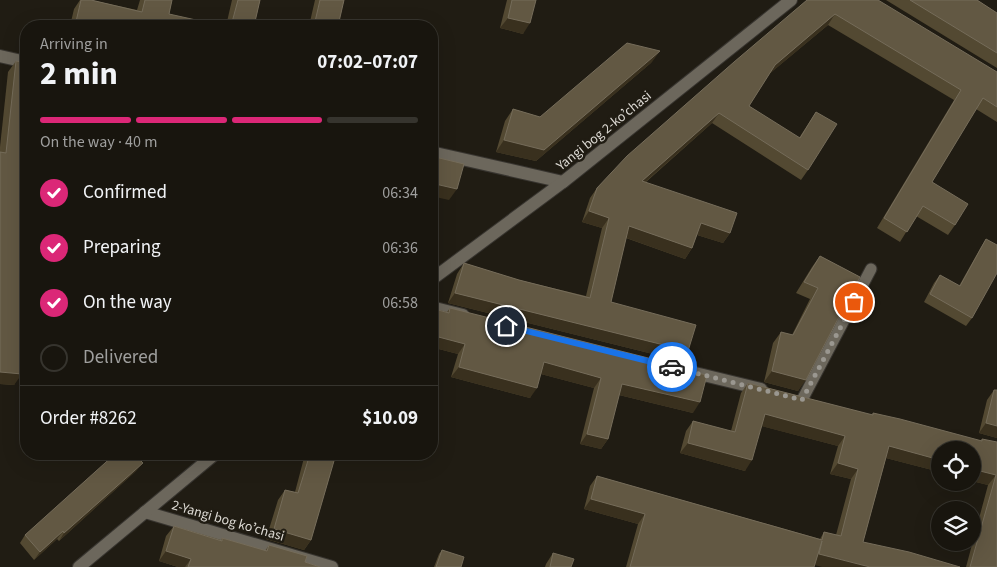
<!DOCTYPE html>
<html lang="en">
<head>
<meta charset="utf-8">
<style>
  body { margin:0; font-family:"Source Sans 3",sans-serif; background:#25221c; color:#f1f3f6; height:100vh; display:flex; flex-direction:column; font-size:19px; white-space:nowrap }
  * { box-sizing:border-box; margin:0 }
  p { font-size:16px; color:#9f9f9e }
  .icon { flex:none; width:28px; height:28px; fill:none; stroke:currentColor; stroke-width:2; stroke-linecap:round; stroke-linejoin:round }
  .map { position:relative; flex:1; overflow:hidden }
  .details { position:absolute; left:20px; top:20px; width:418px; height:440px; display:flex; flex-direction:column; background:#18150e; border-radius:20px; box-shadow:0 5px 20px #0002,0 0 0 1px #36342e }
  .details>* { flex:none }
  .fabs { position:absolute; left:931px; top:441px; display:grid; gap:10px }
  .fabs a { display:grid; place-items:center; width:50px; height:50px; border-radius:50%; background:#18150e; box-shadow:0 5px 20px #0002,0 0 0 1px #36342e; font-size:25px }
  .pin { position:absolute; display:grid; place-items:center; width:42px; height:42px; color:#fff; margin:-21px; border:2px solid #fff; border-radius:50%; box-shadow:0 1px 5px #0007 }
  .courier { position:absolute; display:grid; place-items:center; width:50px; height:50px; margin:-25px; border:4px solid #1a73e8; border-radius:50%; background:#fff; color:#222; box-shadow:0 1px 6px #0007 }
  .head em { font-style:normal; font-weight:700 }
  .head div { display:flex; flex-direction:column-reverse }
  .head { display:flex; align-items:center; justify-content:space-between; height:85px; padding:0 20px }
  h1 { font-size:32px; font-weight:700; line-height:38px }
  .bar { display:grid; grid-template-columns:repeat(4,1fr); gap:8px 5px; align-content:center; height:60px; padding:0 20px }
  .bar i { height:6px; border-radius:4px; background:#36342e }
  .bar .on { background:#db2777 }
  .bar p { grid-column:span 4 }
  .line { display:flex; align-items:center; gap:12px; padding:0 20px; border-top:1px solid #36342e }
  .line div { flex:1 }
  ol { padding:0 20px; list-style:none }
  li { display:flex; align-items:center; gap:15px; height:55px }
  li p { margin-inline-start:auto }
  li .icon { padding:5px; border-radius:50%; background:#db2777; color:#fff; stroke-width:4 }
  li:last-child { color:#9f9f9e }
  li i { width:28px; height:28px; border:2px solid #36342e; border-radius:50% }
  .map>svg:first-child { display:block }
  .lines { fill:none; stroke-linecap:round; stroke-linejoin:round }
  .service-casing { stroke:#383530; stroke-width:13 }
  .minor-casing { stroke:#383530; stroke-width:14 }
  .service { stroke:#6c675c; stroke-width:11 }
  .minor { stroke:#6c675c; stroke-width:12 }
  .wall { fill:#534932 }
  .shaded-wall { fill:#39301e }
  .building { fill:#625843; stroke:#756c5a }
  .done { stroke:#9a9790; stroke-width:5; stroke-dasharray:0 9 }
  .route { stroke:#1a73e8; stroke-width:6 }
  .labels { text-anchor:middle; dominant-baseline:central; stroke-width:5; stroke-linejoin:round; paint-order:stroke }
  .street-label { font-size:14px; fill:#dcd9d3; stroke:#201c13 }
</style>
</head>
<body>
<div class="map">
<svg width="997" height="567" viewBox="0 0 997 567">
  <rect width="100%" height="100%" fill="#201c13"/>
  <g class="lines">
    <defs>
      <polyline id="service" points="802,400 871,269"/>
      <g id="minor">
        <polyline points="0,56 26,62"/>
        <polyline points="431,152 563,182"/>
        <polyline points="431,280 563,182 791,0"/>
        <polyline points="431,307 463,315"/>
        <polyline points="691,372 761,389"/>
        <polyline points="145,512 332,567"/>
        <polyline points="79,567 215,454"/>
      </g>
    </defs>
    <use href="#service" class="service-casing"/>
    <use href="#minor" class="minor-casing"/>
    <use href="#service" class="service"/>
    <use href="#minor" class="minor"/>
  </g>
  <g class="wall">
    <polygon points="80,0 91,0 137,10 140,0 172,0 169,14 223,26 70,26 74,9"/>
    <polygon points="232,0 260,0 254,26 226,26"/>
    <polygon points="315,0 344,0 338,26 309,26"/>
    <polygon points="507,0 536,0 523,34 500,28"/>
    <polygon points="807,0 997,72 997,122 976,109 932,182 955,225 948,235 916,216 900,242 877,228 954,100 828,25 769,74 749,106 799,138 816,112 808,170 801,180 712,123 646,182 730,233 723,243 697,235 692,248 685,259 626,238 611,302 688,351 681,361 448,303 457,274 464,263 519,280 586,296 602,228 582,222 590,198 597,188"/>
    <polygon points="886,0 977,0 997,13 997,68"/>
    <polygon points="16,61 22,369 14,385 0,384 0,147 8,72"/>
    <polygon points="652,62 536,161 496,152 505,121 513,109 540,117"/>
    <polygon points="986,239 972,318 966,326 924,302 934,283 940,275 959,286 981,247"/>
    <polygon points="820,256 860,277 798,391 764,382 773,343 781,332 792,335 810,299 796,293 812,267"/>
    <polygon points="431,308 447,312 450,308 683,370 693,413 619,395 608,439 601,449 580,444 594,388 541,374 530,398 451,377 458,354 431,347"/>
    <polygon points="748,383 872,415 873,413 981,441 982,439 997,442 997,567 966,567 988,485 972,481 972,450 940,472 886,458 863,542 815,565 814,567 626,567 638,524 584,509 590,486 597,476 820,539 824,532 836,535 851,479 830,474 838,446 762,426 745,471 680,453 686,431 693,421 731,431 741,393"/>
    <polygon points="994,390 997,390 997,438 979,433 987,400"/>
    <polygon points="305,454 336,454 311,540 304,550 266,539 278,500 285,490 295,492"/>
    <polygon points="137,470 59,541 57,539 34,560 20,543 25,535"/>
    <polygon points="174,526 221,540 222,538 265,551 269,545 305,562 320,567 178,567 159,561 166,536"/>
    <polygon points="442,550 461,567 434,567 439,554"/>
    <polygon points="553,553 571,567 545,567 546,564"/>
  </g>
  <g class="shaded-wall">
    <polygon points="835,14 828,25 768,75 775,65"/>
    <polygon points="508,18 530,23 523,34 500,28"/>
    <polygon points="660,51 652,62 536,161 496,152 504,140"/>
    <polygon points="719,113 712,123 635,191 642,181"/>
    <polygon points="431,183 457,189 449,200 431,196"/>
    <polygon points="589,211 609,218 602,228 582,222"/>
    <polygon points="701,223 730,233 723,243 694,234"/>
    <polygon points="629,226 692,248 685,259 621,236"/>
    <polygon points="455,293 688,351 681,361 448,303"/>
    <polygon points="431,335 465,344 458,354 431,347"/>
    <polygon points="24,357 26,357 26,370 16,368"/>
    <polygon points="544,362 601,378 594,388 537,373"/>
    <polygon points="459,367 537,388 530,398 451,377"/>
    <polygon points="772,371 806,380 798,391 764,382"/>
    <polygon points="0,372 22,374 14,385 0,384"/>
    <polygon points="622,384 700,402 693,413 615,394"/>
    <polygon points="765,414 845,436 838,446 757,425"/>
    <polygon points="986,423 997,426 997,438 979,433"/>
    <polygon points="587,434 608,439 601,449 580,444"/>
    <polygon points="688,443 752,460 745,471 680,453"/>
    <polygon points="889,446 940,460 940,472 882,457"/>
    <polygon points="143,463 137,470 59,541 64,533"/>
    <polygon points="838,463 858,469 851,479 830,474"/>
    <polygon points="972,469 996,475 988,485 972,481"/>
    <polygon points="591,499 645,514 638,524 584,509"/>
    <polygon points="274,529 311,540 304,550 266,539"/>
    <polygon points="63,531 57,539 34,560 40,552"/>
    <polygon points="166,551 191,559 185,567 178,567 159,561"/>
    <polygon points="819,554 870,567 822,567 811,564"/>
  </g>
  <g class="building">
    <polygon points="81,0 91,0 142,12 145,0 172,0 169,14 223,26 75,26"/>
    <polygon points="238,0 260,0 254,26 231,26"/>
    <polygon points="320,0 344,0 338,26 314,26"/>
    <polygon points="512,0 536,0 530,23 508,18"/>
    <polygon points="807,0 878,0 997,72 997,107 983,98 932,182 968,204 955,225 923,206 907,232 884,218 961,90 835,14 775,65 749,106 800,138 816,112 837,124 808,170 719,113 642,181 737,213 730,233 701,223 692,248 629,226 611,302 696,325 688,351 455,293 464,263 519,280 590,298 609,218 589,211 597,188 627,156 734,62"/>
    <polygon points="910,0 977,0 997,13 997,53"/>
    <polygon points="627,43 660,51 544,150 504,140 513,109 540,117"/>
    <polygon points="16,61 26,63 26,357 24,357 22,374 0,372 0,152 6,153"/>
    <polygon points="431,156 464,164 457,189 431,183"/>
    <polygon points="986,239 997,245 997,273 972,318 930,294 940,275 960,286"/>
    <polygon points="820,256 860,277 806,380 772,371 781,332 793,335 818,288 804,282"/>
    <polygon points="431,308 449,313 450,308 684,367 683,370 707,375 700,402 622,384 608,439 587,434 601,378 544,362 537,388 459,367 465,344 431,335"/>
    <polygon points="748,383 873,415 873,413 900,419 982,441 982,439 997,442 997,567 970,567 996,475 972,469 972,450 940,450 940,460 889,446 863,542 909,552 960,567 870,567 819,554 822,541 814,567 630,567 645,514 591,499 597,476 822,540 824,532 841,536 858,469 838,463 845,436 765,414 752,460 688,443 693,421 735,432"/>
    <polygon points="994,390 997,390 997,426 986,423"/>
    <polygon points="115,454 134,454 143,463 64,533 63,531 40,552 25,535"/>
    <polygon points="310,454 336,454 311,540 274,529 285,490 298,493"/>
    <polygon points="174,526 222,541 222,538 267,551 269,545 307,556 305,562 320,567 188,567 191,559 166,551"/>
    <polygon points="442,550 464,557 461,567 436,567"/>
    <polygon points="553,553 574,559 571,567 550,567"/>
  </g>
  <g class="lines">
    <polyline class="done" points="672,367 802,400 854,302"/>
    <polyline class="route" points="506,326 672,367"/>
  </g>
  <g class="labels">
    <g class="street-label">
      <text transform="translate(604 131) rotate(-39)">Yangi bog 2-koʼchasi</text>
      <text transform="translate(228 521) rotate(16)">2-Yangi bog koʼchasi</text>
    </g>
  </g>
</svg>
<div class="fabs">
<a><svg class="icon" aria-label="locate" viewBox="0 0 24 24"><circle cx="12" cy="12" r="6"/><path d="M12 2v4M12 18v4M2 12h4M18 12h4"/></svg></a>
<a><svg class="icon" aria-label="layers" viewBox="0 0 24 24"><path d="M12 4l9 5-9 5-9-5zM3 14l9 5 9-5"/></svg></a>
</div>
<div class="pin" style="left:854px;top:302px;background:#ea580c"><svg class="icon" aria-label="bag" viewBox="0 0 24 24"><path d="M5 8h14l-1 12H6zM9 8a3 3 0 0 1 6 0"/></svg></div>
<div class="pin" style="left:506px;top:326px;background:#1f2937"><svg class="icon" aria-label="home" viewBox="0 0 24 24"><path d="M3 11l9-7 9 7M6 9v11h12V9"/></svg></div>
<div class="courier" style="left:672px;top:367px"><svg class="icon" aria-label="car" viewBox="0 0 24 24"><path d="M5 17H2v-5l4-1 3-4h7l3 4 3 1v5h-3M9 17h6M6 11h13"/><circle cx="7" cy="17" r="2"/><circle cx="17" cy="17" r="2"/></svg></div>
<section class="details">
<div class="head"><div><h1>2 min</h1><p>Arriving in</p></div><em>07:02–07:07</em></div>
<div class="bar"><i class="on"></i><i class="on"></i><i class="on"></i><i></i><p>On the way · 40 m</p></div>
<ol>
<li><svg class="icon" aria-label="check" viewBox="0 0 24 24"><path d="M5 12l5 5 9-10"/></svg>Confirmed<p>06:34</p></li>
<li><svg class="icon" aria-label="check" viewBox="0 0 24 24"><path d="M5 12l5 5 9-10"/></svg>Preparing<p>06:36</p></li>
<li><svg class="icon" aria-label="check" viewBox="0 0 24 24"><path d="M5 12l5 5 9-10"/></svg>On the way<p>06:58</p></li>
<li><i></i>Delivered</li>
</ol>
<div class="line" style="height:65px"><div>Order #8262</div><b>$10.09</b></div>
</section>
</div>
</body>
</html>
